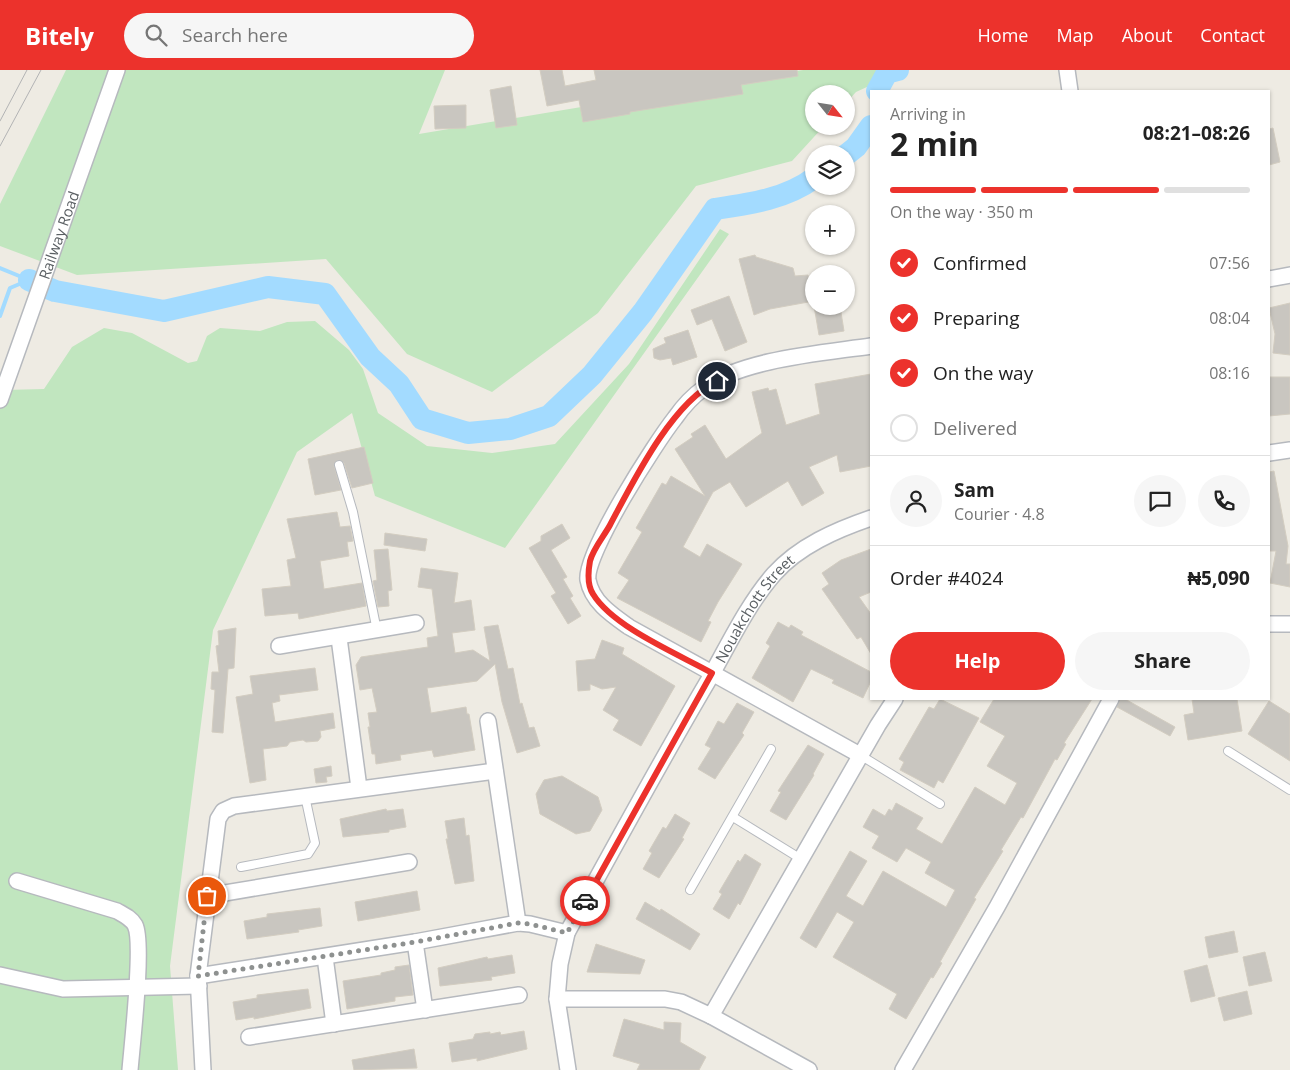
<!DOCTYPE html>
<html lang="en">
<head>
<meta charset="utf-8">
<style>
  body { margin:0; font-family:"Open Sans",sans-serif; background:#f6f6f6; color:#222; height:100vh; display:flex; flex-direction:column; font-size:19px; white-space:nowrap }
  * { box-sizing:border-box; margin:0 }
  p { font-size:16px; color:#767676 }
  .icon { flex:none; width:28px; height:28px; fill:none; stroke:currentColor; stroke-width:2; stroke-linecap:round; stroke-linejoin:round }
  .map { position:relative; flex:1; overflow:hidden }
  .side { position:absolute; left:870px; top:20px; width:400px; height:610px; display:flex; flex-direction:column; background:#fff; border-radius:0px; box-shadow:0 1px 4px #0004 }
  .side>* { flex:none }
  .needle { width:32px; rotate:120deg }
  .controls { position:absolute; left:805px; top:15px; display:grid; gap:10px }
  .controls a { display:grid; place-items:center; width:50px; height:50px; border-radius:50%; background:#fff; box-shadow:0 1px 4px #0004; font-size:25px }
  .pin { position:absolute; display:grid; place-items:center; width:42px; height:42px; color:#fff; margin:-21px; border:2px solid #fff; border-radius:50%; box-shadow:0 1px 5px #0007 }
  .courier { position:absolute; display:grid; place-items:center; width:50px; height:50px; margin:-25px; border:4px solid #ec322c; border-radius:50%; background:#fff; color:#222; box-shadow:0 1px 6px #0007 }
  .summary em { font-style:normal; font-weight:700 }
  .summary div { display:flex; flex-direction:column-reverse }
  .summary { display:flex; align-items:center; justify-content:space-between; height:85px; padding:0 20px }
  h1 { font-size:32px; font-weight:700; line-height:38px }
  .bar { display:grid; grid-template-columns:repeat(4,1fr); gap:8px 5px; align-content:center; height:60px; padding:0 20px }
  .bar i { height:6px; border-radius:4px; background:#e0e0e0 }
  .bar .current { background:#ec322c }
  .bar p { grid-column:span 4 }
  .line { display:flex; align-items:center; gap:12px; padding:0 20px; border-top:1px solid #e0e0e0 }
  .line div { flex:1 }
  .round { display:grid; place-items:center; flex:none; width:52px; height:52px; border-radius:26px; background:#f6f6f6 }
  ol { padding:0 20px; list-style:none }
  li { display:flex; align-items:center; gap:15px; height:55px }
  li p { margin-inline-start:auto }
  li .icon { padding:5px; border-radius:50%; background:#ec322c; color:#fff; stroke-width:4 }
  li:last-child { color:#767676 }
  li i { width:28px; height:28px; border:2px solid #e0e0e0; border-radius:50% }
  .primary-button { display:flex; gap:10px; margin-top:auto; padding:10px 20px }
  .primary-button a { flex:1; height:58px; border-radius:30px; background:#ec322c; color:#fff; font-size:20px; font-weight:700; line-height:58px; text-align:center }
  .primary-button a+a { background:#f6f6f6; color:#222 }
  header { display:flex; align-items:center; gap:30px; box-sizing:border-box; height:70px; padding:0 25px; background:#ec322c; color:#fff }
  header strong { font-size:24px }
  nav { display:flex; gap:28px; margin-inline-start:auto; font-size:18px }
  .search { width:350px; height:45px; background:#f6f6f6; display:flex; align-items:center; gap:12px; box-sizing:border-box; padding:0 18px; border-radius:28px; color:#767676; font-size:19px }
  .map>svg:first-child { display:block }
  .green { fill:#c1e6bf }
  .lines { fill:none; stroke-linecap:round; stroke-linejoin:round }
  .stream { stroke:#a3dbff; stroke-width:4 }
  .river { stroke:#a3dbff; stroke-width:22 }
  .building { fill:#c9c6c0; stroke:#d3cdc1 }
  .lane-casing { stroke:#b6b9be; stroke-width:10 }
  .street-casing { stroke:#b6b9be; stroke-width:18 }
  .lane { stroke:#fff; stroke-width:8 }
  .street { stroke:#fff; stroke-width:15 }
  .tram { stroke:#b2b3b4; stroke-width:1 }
  .done { stroke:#8e9190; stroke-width:5; stroke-dasharray:0 9 }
  .route { stroke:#ec322c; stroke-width:6 }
  .labels { text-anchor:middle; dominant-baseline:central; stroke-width:5; stroke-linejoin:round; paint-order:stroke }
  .street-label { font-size:15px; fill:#5b6064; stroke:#fff }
</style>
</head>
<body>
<header>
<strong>Bitely</strong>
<div class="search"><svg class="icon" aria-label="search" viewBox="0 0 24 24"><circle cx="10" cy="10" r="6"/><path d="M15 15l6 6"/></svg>Search here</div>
<nav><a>Home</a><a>Map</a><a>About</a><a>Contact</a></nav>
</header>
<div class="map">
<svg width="1290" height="1000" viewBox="0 0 1290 1000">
  <rect width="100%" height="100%" fill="#eeebe3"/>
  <g class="green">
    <polygon points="66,0 445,0 419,64 803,0 904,0 856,22 846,33 846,24 814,24 814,56 824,56 792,91 696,116 598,243 492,322 407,284 326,189 77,205 0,176 0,134"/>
    <polygon points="720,159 729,164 505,478 375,426 352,343 297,382 213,560 170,896 178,1000 0,1000 0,330 4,320 44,319 72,277 104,258 132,263 188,293 197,291 207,266 220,258 260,261 287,252 315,251 349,280 363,299 378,343 427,376 492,383 555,374 629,294"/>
  </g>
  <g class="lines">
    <g class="stream">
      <polyline points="0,198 29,210"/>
      <polyline points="0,246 10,218 29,210"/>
    </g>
    <g class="river">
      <polyline points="877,21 887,3 898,0"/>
      <polyline points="846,85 856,77 871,56"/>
      <path d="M29,210L55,221L164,241L268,217L325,224L370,287L399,314L422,349L468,363L510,359L549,346L592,305L643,242L715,139C749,134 786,129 814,108"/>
    </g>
  </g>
  <g class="building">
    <polygon points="540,0 562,0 565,16 596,10 594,0 797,0 798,6 741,15 743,24 630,42 630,44 583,52 579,30 547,36"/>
    <polygon points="511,16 517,55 496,58 490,20"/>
    <polygon points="466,35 466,58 435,59 434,36"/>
    <polygon points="1273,58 1280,92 1269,95 1269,59"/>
    <polygon points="755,185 756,187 793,198 795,206 808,205 810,220 814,220 814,231 770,239 754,245 739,189"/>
    <polygon points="729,226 747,272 725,281 712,249 697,255 691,240"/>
    <polygon points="1290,233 1290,285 1273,283 1275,264 1269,238"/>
    <polygon points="814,236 840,236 844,261 819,265"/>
    <polygon points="688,260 697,287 673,295 671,288 660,290 654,288 653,279 666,273 664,268"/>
    <polygon points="871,304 871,396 840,402 837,385 809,397 824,423 802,436 788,411 746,437 730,412 713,422 683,477 700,487 707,474 742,494 718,532 708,551 711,552 701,572 617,528 629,510 618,503 642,462 636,458 662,413 666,415 671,406 705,426 675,379 693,367 691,364 705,355 726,389 762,363 752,322 768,318 769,321 776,319 786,355 820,344 815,314"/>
    <polygon points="1269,307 1290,307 1290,344 1269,346"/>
    <polygon points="364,377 373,413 352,418 344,393 338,390 334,396 341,420 315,425 308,389"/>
    <polygon points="1274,401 1288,476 1286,494 1290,494 1290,517 1270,513 1276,481 1269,481 1269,402"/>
    <polygon points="337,442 340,457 350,456 353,471 347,472 349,486 320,491 324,519 362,513 366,536 299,549 298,543 265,546 262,519 291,516 287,490 296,488 287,449"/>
    <polygon points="562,454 570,468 551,480 567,507 563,509 573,526 570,528 581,546 568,554 551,526 556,523 529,478 541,471 541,466"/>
    <polygon points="385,463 427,469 425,481 384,475"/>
    <polygon points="388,479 392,520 388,521 389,536 378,537 373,511 377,510 374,480"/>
    <polygon points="871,479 871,522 859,527 871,544 871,584 861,567 857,569 822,519 829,514 822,503 841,490"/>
    <polygon points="421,498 458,503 454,533 471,530 475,560 452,563 455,583 473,580 490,591 484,557 498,555 508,599 513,598 520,634 522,633 529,658 534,657 540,676 517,683 502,632 495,594 477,611 427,618 431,643 466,637 467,644 469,644 475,680 434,687 432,680 400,685 401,690 376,694 375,684 372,684 368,657 370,657 368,643 377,642 372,618 360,620 356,595 361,587 428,577 427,568 438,566 432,519 418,517"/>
    <polygon points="778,552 789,558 791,555 803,562 801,565 871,602 871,611 863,628 832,613 834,610 811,599 793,632 752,608 770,576 766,573"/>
    <polygon points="236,558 234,598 228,599 223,663 212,662 215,620 211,619 212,602 219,602 216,576 219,575 218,561"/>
    <polygon points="602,570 624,578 622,584 675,616 641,676 613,660 619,650 603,640 616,617 602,619 590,614 590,620 578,621 576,591 595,589"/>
    <polygon points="315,598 318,620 279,625 280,631 272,633 275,652 333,643 335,658 320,661 321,667 318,671 306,672 303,670 290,672 287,676 263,679 266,710 250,713 236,627 253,624 250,606"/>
    <polygon points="940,629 979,648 943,713 938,710 934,718 900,700 904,692 899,689 929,637 934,639"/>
    <polygon points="994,629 1092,629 1064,673 1066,674 1057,690 1055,689 1023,748 1021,747 1001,780 1003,781 974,828 976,829 940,892 942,893 933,908 931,907 906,949 889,939 897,924 833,887 854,852 837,842 816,878 800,868 850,781 867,791 846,826 863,836 883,801 946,837 955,820 925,803 931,792 906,778 897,792 872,778 879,766 863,757 873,739 885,746 889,739 892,741 896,733 923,748 916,759 942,774 975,717 1005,735 1017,713 987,696 1005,666 980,652"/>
    <polygon points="1120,629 1125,629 1175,657 1170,666 1117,637"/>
    <polygon points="1192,629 1237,629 1242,661 1188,670 1184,645 1194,643"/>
    <polygon points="1269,631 1290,644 1290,691 1248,664"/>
    <polygon points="737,633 754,642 742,663 744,665 715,709 698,699 711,678 705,675 718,651 724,654"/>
    <polygon points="808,675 824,684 813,704 814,705 786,750 770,741 781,722 778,721"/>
    <polygon points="331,696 332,706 326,707 327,712 316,713 314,699"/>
    <polygon points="562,706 598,727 602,740 590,761 576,764 540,744 536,724 544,710"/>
    <polygon points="386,739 387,741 403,739 406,757 389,760 389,762 343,767 340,749"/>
    <polygon points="675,744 690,753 682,768 684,769 659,808 643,799 652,783 649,781 663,757 666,759"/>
    <polygon points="464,748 466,766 469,765 474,811 455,814 446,769 448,769 445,751"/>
    <polygon points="745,784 761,794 740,835 738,833 729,849 713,839 722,824 719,822 738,790 740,792"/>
    <polygon points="417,821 420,840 358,851 355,832"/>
    <polygon points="645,832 660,841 661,839 700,864 690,880 636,849"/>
    <polygon points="320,838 322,856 298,860 299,862 247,869 244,851 267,847 267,844"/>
    <polygon points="1234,861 1238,882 1209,888 1205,867"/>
    <polygon points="596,874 645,890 640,904 587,902"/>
    <polygon points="1265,882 1272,911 1249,916 1243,887"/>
    <polygon points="512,885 515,903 491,907 492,910 440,916 438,898 487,887 488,889"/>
    <polygon points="409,895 413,925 395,927 395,931 347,939 343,911 381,905 381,903 395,900 395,897"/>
    <polygon points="1207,895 1215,926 1191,932 1184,901"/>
    <polygon points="308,919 311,938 254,949 254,947 236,950 233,932 257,928 257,925"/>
    <polygon points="1247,921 1252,944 1224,951 1218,928"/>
    <polygon points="624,949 664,960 664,952 681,953 680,972 706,987 699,1000 637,1000 640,994 613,986"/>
    <polygon points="524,961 527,979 477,991 477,988 452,992 449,973 473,969 475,964 490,962 490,964 500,962 501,965"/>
    <polygon points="414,979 417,998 354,1000 352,990"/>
  </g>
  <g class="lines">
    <defs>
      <g id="lane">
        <polyline points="339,395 353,442 377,561"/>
        <polyline points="1228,681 1290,720"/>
        <polyline points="860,685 940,734"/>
        <polyline points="733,747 801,789"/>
        <polyline points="241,797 308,784 315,773 305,726"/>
        <polyline points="690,820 771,679"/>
      </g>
      <g id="street">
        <polyline points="1067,0 1070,21"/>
        <polyline points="1269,209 1290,205"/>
        <path id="s1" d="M0,330L117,0"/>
        <polyline points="1269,383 1290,380"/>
        <polyline points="1269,554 1290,554"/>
        <polyline points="339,568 359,718"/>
        <polyline points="279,576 416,553"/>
        <polyline points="488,651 518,853"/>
        <path d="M860,685L629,557C612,545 592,532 588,510C584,484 656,372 675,348C682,338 694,325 704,318C742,289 824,283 871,276"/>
        <path d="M17,811L117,841C124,845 131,848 135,855C144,872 132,975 130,1000"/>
        <polyline points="207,826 409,792"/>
        <polyline points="415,872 425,940"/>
        <polyline points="325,887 334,954"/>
        <polyline points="0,905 63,919 199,916"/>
        <polyline points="198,906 415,872 518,853 530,854 567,863"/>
        <polyline points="557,929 665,929 681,932 711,946 878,655 895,629"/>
        <polyline points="711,946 809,1000"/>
        <polyline points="249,967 519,925"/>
        <polyline points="203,1000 198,906 218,749 223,741 234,736 495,701"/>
        <path id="s2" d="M568,1000L557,929L560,894L567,863C613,779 659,694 708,611C728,576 747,535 774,504C799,476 836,460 871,448"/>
        <polyline points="903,1000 997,837 1111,629"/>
      </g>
    </defs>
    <use href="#lane" class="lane-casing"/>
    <use href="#street" class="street-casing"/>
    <use href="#lane" class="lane"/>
    <use href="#street" class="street"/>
    <g class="tram">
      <polyline points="0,51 27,0"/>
      <polyline points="0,76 41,0"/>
    </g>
  </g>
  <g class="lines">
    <polyline class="done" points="207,826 198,906 415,872 518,853 530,854 567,863 585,831"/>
    <path class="route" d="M585,831L712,603C678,584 613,557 593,524C587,515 588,502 590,491C593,479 604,466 610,455C634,410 671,334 717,311"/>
  </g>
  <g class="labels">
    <g class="street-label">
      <text stroke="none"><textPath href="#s1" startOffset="175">Railway Road</textPath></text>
      <text stroke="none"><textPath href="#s2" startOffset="514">Nouakchott Street</textPath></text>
    </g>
  </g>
</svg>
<div class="controls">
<a><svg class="needle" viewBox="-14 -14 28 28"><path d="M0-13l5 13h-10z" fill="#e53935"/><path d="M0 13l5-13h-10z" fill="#767676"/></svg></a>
<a><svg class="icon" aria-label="layers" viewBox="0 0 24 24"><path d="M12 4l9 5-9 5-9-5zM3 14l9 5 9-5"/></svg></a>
<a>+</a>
<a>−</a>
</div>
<div class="pin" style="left:207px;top:826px;background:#ea580c"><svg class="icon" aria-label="bag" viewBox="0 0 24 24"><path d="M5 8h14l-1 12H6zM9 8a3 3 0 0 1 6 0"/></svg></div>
<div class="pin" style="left:717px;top:311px;background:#1f2937"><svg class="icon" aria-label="home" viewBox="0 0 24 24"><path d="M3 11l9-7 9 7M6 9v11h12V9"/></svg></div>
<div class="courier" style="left:585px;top:831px"><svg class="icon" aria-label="car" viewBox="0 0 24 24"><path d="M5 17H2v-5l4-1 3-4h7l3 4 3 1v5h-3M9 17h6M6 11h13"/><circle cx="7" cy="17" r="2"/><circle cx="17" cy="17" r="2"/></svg></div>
<section class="side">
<div class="summary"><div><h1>2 min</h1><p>Arriving in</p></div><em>08:21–08:26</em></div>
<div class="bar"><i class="current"></i><i class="current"></i><i class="current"></i><i></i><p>On the way · 350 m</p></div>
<ol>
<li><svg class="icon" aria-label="check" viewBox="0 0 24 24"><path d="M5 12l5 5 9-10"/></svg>Confirmed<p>07:56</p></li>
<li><svg class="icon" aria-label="check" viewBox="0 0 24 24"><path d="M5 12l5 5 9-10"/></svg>Preparing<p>08:04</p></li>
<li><svg class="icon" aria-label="check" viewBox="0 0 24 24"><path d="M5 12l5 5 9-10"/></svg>On the way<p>08:16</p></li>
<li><i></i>Delivered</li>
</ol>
<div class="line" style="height:90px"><a class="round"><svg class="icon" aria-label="person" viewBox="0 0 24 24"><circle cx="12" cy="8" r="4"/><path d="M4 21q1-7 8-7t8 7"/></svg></a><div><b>Sam</b><p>Courier · 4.8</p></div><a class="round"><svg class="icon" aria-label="chat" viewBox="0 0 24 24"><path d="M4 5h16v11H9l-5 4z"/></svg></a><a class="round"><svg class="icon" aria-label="phone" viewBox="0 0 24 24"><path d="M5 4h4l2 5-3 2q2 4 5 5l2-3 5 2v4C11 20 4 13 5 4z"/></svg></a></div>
<div class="line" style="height:65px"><div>Order #4024</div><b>₦5,090</b></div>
<div class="primary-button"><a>Help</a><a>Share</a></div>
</section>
</div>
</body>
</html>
